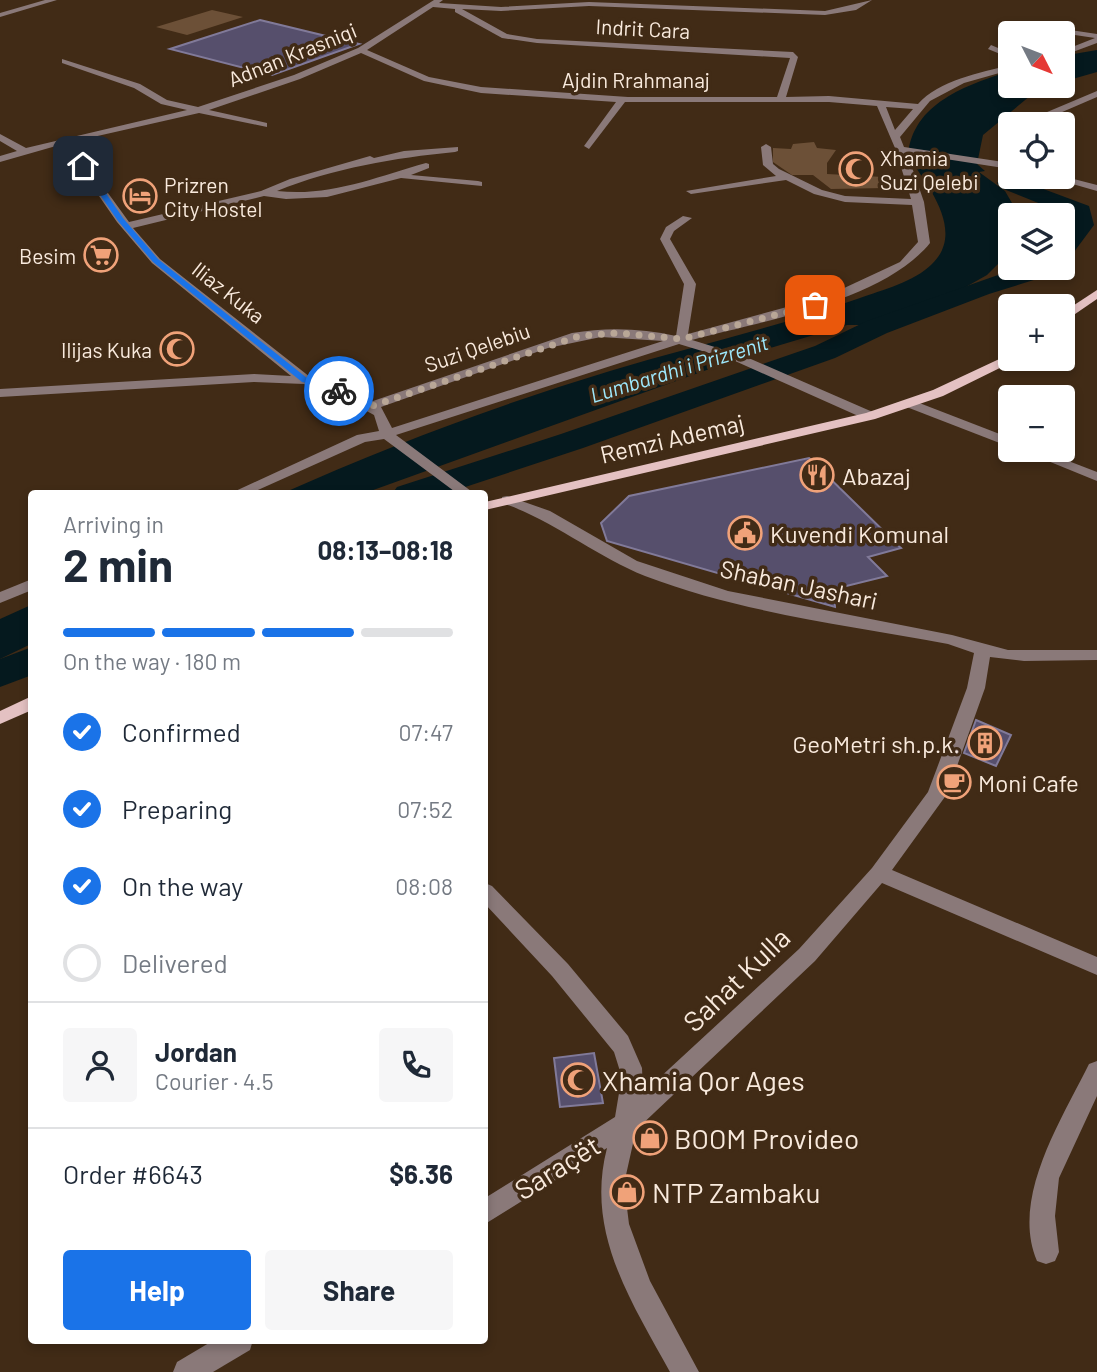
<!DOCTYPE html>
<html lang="en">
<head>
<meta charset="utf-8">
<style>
  body { margin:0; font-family:Barlow,sans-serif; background:#f6f6f7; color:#1f2937; height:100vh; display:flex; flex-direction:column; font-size:26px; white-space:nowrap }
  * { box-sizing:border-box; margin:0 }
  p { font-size:23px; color:#747a83 }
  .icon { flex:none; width:38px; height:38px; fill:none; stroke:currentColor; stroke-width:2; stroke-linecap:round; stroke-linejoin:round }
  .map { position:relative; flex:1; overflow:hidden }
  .panel { position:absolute; left:28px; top:490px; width:460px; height:854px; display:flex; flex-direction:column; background:#fff; border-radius:7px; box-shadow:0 4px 10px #0003 }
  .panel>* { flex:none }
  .needle { width:46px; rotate:132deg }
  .controls { position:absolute; left:998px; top:21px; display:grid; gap:14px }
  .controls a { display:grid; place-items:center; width:77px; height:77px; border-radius:7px; background:#fff; box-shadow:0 4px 10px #0003; font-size:35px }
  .pin { position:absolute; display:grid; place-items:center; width:60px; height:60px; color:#fff; margin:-30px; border-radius:14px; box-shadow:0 4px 10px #0006 }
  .courier { position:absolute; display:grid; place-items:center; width:70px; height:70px; margin:-35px; border:5px solid #1a73e8; border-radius:50%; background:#fff; color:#222; box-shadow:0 2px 9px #0007 }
  .head em { font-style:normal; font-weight:700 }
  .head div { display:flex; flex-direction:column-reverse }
  .head { display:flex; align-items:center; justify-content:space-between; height:119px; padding:0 35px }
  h1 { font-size:46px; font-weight:700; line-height:52px }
  .bar { display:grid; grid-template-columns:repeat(4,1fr); gap:10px 7px; align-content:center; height:84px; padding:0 35px }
  .bar i { height:9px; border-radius:5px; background:#e0e1e3 }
  .bar .on { background:#1a73e8 }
  .bar p { grid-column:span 4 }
  .line { display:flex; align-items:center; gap:18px; padding:0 35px; border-top:2px solid #e0e1e3 }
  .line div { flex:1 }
  .round { display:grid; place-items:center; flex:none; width:74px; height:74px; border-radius:7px; background:#f6f6f7 }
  ol { padding:0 35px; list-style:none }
  li { display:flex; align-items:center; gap:21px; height:77px }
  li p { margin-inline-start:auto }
  li .icon { padding:7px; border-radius:50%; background:#1a73e8; color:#fff; stroke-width:4 }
  li:last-child { color:#747a83 }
  li i { width:38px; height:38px; border:4px solid #e0e1e3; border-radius:50% }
  .action { display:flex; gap:14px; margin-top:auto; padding:14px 35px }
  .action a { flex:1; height:80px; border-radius:7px; background:#1a73e8; color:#fff; font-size:28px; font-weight:700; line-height:80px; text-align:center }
  .action a+a { background:#f6f6f7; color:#1f2937 }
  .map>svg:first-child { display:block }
  .green { fill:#6c5037 }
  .water { fill:#05191e }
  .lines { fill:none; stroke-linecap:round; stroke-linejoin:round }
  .canal { fill:#05191e; fill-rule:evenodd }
  .building { fill:#564f6c; stroke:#817a99; stroke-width:2 }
  .minor { fill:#8a7979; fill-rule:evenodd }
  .major { fill:#e4c1c2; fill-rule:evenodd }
  .route { fill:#1a73e8 }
  .done { stroke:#b9a797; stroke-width:7; stroke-dasharray:0 12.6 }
  .labels { text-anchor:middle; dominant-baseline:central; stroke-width:7; stroke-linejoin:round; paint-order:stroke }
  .far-street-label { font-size:21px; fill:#f9eadd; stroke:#412b16 }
  .far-poi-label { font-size:21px; fill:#f9eadd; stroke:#412b16; text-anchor:start }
  .far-water-label { font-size:21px; font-style:italic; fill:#9ee9fd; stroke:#412b16 }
  .street-label { font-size:24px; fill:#f9eadd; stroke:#412b16 }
  .poi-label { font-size:24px; fill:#f9eadd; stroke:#412b16; text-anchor:start }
  .near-street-label { font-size:28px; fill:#f9eadd; stroke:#412b16 }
  .near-poi-label { font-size:28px; fill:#f9eadd; stroke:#412b16; text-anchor:start }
</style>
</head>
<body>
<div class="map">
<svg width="1097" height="1372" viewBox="0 0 1097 1372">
  <rect width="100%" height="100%" fill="#412b16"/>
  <g class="green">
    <polygon points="212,10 243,17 187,35 156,27"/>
    <polygon points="814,142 817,148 836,150 827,163 827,174 883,177 885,188 831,189 813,175 792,175 773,162 773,148 791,149 793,144"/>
  </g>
  <g class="water">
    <polygon points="1097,50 1097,72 1062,82 1062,56"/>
    <path d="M1010,71V86H1052L1036,91L983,135L977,164L985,171L979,172L1005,191L1019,215H1010V252L987,275L955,293L872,325H847L754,353L365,493L281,494C388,446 498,405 610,371C693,346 778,327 860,298C882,290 914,282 932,264C966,231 927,185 908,156C912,103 967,85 1010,71Z"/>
    <polygon points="31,605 31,644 0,659 0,619"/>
  </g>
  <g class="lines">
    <g class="canal">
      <polygon points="1009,176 1089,206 1094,225 1071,256 1062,259 1062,234 1070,224 1068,215 1001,188 997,183 1001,178"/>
      <polygon points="1018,268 1057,268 1053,274 989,294 887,333 835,358 583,448 444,494 392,494 397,487 561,434 815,346 867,321"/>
      <polygon points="32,647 32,675 0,687 0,659"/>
    </g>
  </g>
  <g class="building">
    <polygon points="260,20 359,44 272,75 170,49"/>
    <polygon points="809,458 901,548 868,557 887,576 834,589 835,607 607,541 601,523 629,496"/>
    <polygon points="976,720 1011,735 996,766 964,753"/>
    <polygon points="594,1053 603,1103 560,1107 554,1058"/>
  </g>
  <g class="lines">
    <g class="minor">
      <polygon points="45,0 57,0 0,17 0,13"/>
      <path d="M434,0H443L439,3L501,7L589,2L825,11L872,0L856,10L825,15L589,6L501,11L462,9L507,34L537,39L793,52L798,57L786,97L829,96L918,104C939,80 980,73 1010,65V70L964,83L930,101L900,137L904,147L1010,163V169L907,153L924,202L930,243C883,301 763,321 692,340L744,356L875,413V419H865L735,361L679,344L396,435L475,494H458L384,439L365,442L249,494H229L357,435L379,431L374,415L335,394L304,384L254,382L0,397V389L254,374L291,376L152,263L117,222L63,144L0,162V156L17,151L0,141V134L26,148L187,110L161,104L134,88L62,63V59L140,84L167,100L198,107L294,75L358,48ZM433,7L455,9V12L502,38L537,43L790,58L777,97H628L481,87L429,77L367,50ZM361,53L424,81L481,93L616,102L584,146L589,149L625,102H829L877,106L895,148L911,199L845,196L822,190L779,169L773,164L771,147L766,144L761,147L763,165L776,176L686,191L691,194L786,180L814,194L845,202L912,205L918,242L900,262L827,296L688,334L696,284L670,239L674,231L692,218L683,216L666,227L660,239L684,284L676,336C642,328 606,327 572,333L373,401L345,388L310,377L160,259L133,228L264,196L286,199L327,197L401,178L482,186V182L478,181L411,175L429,168V164L426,163C376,177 330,197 277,191C334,168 394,158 455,152L458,151V147L404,151L374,158L370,156L290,179L261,191L129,222L71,142L199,113L267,127V123L209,110L300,79ZM886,107L913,109L895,130ZM601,337L663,341L392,428L381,407L548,348Z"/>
      <polygon points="1017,22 1097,34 1097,43 1062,56 1062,51 1095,38 1014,26"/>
      <polygon points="991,45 1010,53 1010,58 988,49"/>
      <polygon points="1097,91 1097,97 1046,119 1040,124 1030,124 1040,115"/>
      <polygon points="1062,176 1097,185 1097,191 1048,177"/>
      <polygon points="909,399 1010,438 1010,447 904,406 902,403"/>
      <polygon points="1021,450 1040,450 1097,472 1097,481"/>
      <path d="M507,496L550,511L637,561L728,591L952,635L1008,650H1097V660L1024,661L990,657L985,688L947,794L892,870L1097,957V975L882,883L815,961L636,1130L624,1184L629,1224L650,1281L699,1372H670C631,1301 585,1232 607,1148L485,1224V1198L615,1117L620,1087L619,1068L614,1052L552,976L485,904V883L492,886L568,964L628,1036L642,1068L643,1093L799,949L872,868L928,792L967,688L974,653L948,644C847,625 742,613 645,576C595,556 553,520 502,503V497Z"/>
      <polygon points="32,579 32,590 0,603 0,592"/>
      <path d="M1097,1061V1096L1059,1178L1055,1216L1059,1252L1055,1261L1046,1264L1037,1261C1010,1198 1062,1119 1089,1064Z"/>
      <polygon points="214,1340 253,1340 250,1350 213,1372 173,1372 177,1362"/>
    </g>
    <g class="major">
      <polygon points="1097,290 1097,299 1062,323 1062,313"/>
      <polygon points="1010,354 1010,359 1016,359 1014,361 943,396 875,419 485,510 485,502 866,413 933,390"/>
      <polygon points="32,696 32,710 0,724 0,711"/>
    </g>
  </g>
  <polygon class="route" points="86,164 123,218 158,259 307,378 342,389 342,392 302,382 153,262 118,221 80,166"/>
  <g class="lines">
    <polyline class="done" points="339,391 372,406 579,336 618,333 682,339 815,305"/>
  </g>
  <defs>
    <symbol id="mosque-ring" viewBox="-11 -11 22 22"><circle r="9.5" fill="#412b16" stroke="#f0a279" stroke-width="1.5"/><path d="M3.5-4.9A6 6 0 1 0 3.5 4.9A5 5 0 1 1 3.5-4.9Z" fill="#f0a279"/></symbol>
    <symbol id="hotel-ring" viewBox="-11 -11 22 22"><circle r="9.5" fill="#412b16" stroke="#f0a279" stroke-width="1.5"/><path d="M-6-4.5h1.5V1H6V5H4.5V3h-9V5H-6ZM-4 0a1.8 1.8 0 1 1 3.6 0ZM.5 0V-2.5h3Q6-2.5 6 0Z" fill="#f0a279"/></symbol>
    <symbol id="supermarket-ring" viewBox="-11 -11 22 22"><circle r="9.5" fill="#412b16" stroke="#f0a279" stroke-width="1.5"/><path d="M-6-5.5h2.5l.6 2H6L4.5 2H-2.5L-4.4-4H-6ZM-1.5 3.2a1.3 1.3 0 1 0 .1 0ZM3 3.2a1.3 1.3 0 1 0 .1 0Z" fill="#f0a279"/></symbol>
    <symbol id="restaurant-ring" viewBox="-11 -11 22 22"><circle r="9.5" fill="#412b16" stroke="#f0a279" stroke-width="1.5"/><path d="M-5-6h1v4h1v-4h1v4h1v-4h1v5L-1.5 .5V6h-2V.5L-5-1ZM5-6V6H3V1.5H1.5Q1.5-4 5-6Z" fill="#f0a279"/></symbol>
    <symbol id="civic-ring" viewBox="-11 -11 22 22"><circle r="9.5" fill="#412b16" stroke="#f0a279" stroke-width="1.5"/><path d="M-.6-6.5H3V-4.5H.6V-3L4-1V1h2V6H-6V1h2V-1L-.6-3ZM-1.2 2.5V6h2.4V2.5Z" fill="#f0a279"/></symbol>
    <symbol id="building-ring" viewBox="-11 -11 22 22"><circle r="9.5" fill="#412b16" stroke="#f0a279" stroke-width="1.5"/><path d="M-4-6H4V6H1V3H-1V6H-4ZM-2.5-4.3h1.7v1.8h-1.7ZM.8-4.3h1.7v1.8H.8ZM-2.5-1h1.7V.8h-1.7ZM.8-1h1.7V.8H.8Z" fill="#f0a279"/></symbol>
    <symbol id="cafe-ring" viewBox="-11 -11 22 22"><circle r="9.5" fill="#412b16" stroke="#f0a279" stroke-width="1.5"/><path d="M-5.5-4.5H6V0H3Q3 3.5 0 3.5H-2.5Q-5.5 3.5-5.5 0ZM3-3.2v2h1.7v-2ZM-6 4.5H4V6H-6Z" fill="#f0a279"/></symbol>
    <symbol id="shop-ring" viewBox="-11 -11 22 22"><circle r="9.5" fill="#412b16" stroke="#f0a279" stroke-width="1.5"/><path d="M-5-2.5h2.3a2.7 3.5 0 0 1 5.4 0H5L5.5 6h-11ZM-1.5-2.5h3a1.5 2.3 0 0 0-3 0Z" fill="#f0a279"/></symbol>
  </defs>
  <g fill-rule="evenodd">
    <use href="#mosque-ring" x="837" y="150" width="38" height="38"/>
    <use href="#hotel-ring" x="121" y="177" width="38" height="38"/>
    <use href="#supermarket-ring" x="82" y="236" width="38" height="38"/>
    <use href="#mosque-ring" x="158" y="330" width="38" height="38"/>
    <use href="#restaurant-ring" x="798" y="456" width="38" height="38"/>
    <use href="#civic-ring" x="726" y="514" width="38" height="38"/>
    <use href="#building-ring" x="966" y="724" width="38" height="38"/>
    <use href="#cafe-ring" x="935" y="763" width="38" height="38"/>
    <use href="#mosque-ring" x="559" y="1061" width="38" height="38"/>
    <use href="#shop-ring" x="631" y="1119" width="38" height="38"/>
    <use href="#shop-ring" x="608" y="1173" width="38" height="38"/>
  </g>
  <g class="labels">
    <g class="far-street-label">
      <text transform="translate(643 28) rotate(3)">Indrit Cara</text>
      <text transform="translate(292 54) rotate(-22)">Adnan Krasniqi</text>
      <text x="636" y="79">Ajdin Rrahmanaj</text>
      <text transform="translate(229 292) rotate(38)">Iliaz Kuka</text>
      <text transform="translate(477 347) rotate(-19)">Suzi Qelebiu</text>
    </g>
    <g class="far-poi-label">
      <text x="880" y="157">Xhamia<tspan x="880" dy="24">Suzi Qelebi</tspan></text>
      <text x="164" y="184">Prizren<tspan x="164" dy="24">City Hostel</tspan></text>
      <text x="76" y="255" text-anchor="end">Besim</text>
      <text x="152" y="349" text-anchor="end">Ilijas Kuka</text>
    </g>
    <g class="far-water-label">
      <text transform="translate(679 368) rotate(-17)">Lumbardhi i Prizrenit</text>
    </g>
    <g class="street-label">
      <text transform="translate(672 438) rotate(-13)">Remzi Ademaj</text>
      <text transform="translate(799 584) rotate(12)">Shaban Jashari</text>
    </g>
    <g class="poi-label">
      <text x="842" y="475">Abazaj</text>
      <text x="770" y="533">Kuvendi Komunal</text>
      <text x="960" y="743" text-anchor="end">GeoMetri sh.p.k.</text>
      <text x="978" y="782">Moni Cafe</text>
    </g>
    <g class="near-street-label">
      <text transform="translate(736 979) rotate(-44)">Sahat Kulla</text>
      <text transform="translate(557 1167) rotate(-32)">Saraçët</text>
    </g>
    <g class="near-poi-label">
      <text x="602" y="1080">Xhamia Qor Ages</text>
      <text x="674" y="1138">BOOM Provideo</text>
      <text x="652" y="1192">NTP Zambaku</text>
    </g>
  </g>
</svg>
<div class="controls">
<a><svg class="needle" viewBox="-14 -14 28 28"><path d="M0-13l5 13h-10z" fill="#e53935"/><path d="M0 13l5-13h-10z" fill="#747a83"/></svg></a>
<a><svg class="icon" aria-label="locate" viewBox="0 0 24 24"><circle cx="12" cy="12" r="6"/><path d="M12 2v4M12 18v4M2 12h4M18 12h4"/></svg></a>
<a><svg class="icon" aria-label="layers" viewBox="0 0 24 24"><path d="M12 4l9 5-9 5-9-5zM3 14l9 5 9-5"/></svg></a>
<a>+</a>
<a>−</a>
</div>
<div class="pin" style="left:815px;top:305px;background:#ea580c"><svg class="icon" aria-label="bag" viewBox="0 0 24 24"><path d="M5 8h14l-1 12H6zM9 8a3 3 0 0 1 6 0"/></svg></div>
<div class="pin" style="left:83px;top:166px;background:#1f2937"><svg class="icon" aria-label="home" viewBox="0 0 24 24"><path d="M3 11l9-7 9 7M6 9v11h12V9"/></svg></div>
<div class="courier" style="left:339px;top:391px"><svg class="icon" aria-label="bike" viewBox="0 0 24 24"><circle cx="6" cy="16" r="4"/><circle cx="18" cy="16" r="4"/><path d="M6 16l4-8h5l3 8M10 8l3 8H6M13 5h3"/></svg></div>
<section class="panel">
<div class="head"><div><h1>2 min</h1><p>Arriving in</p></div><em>08:13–08:18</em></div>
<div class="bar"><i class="on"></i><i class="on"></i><i class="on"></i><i></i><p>On the way · 180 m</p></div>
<ol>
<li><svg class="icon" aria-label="check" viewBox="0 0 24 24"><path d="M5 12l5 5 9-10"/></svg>Confirmed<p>07:47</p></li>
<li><svg class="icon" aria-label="check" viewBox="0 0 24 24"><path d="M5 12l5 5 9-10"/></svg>Preparing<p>07:52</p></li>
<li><svg class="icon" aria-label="check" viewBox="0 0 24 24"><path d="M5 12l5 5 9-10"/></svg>On the way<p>08:08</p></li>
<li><i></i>Delivered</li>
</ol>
<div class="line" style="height:126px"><a class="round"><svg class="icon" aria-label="person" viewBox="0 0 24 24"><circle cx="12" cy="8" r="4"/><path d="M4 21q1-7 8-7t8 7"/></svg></a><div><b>Jordan</b><p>Courier · 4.5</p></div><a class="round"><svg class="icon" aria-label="phone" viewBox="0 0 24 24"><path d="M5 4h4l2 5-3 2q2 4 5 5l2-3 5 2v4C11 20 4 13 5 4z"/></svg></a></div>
<div class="line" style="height:91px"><div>Order #6643</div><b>$6.36</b></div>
<div class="action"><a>Help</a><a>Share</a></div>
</section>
</div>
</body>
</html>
